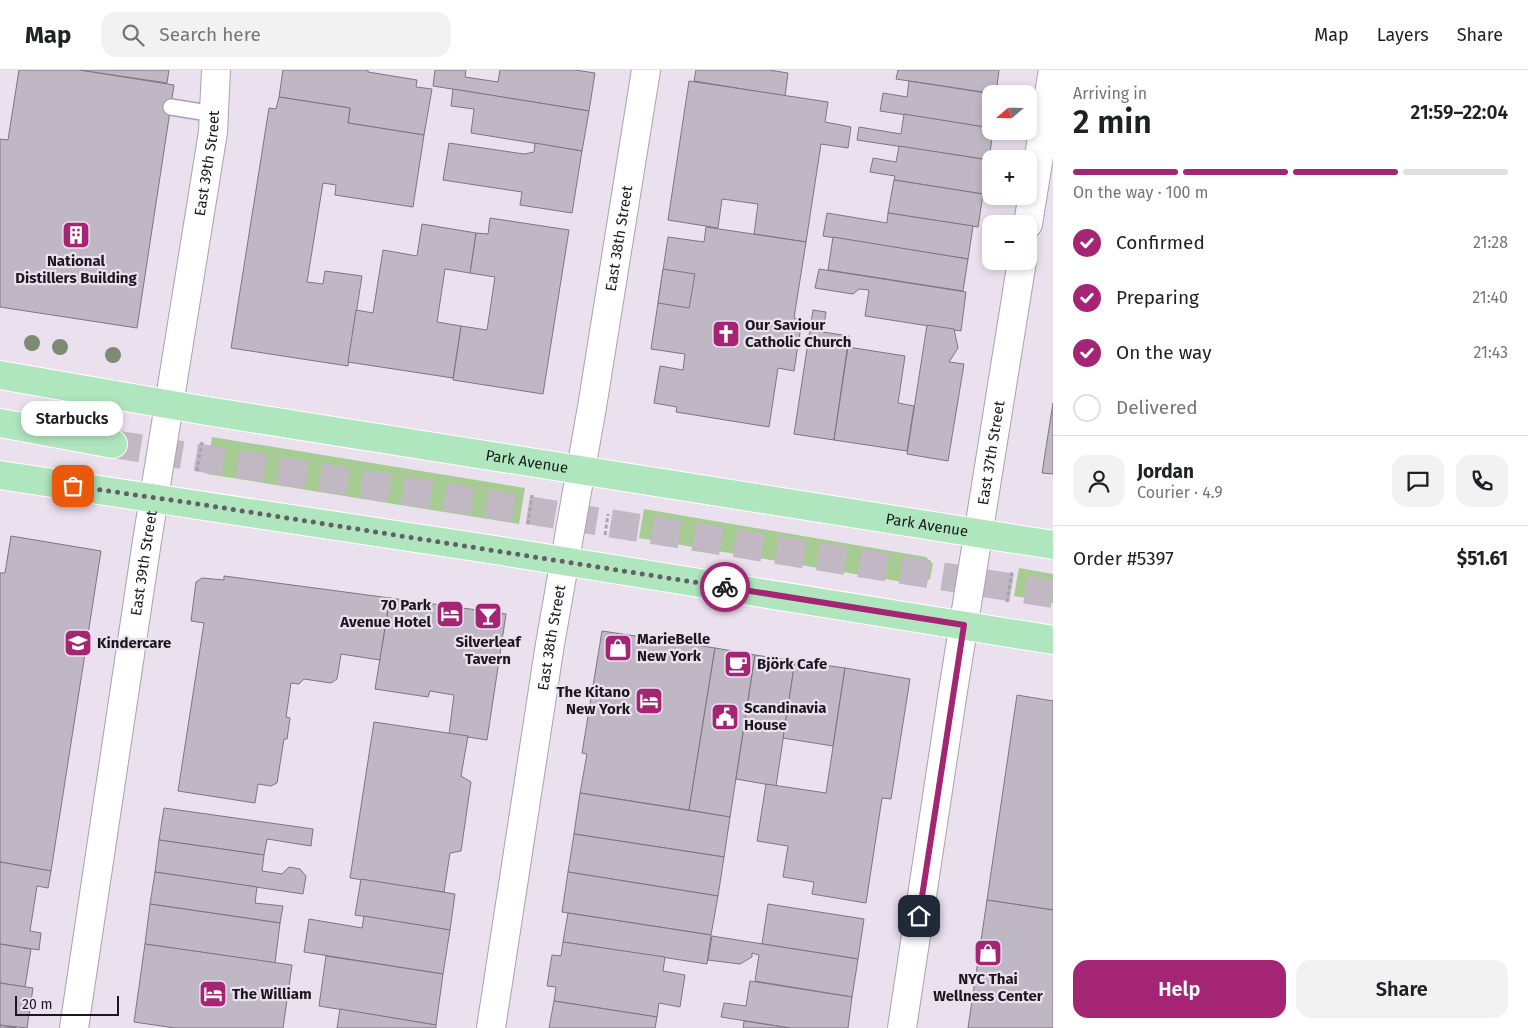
<!DOCTYPE html>
<html lang="en">
<head>
<meta charset="utf-8">
<style>
  body { margin:0; font-family:"Fira Sans",sans-serif; background:#f2f2f2; color:#202124; height:100vh; display:flex; flex-direction:column; font-size:19px; white-space:nowrap }
  * { box-sizing:border-box; margin:0 }
  p { font-size:16px; color:#757577 }
  .icon { flex:none; width:28px; height:28px; fill:none; stroke:currentColor; stroke-width:2; stroke-linecap:round; stroke-linejoin:round }
  .map { position:relative; flex:1; overflow:hidden }
  .side { display:flex; flex-direction:column; background:#fff; width:475px }
  .side>* { flex:none }
  .needle { width:32px; rotate:250deg }
  .buttons { position:absolute; left:982px; top:15px; display:grid; gap:10px }
  .buttons a { display:grid; place-items:center; width:55px; height:55px; border-radius:10px; background:#fff; box-shadow:0 2px 8px #0003; font-size:25px }
  .scale { position:absolute; left:15px; bottom:12px; width:104px; box-sizing:border-box; padding-left:5px; border:2px solid #1b181d; border-top:0; font-size:14px; line-height:18px; white-space:nowrap; color:#1b181d; -webkit-text-stroke:4px #ebe0ee; paint-order:stroke }
  .pin { position:absolute; display:grid; place-items:center; width:42px; height:42px; color:#fff; margin:-21px; border-radius:10px; box-shadow:0 2px 8px #0006 }
  .courier { position:absolute; display:grid; place-items:center; width:50px; height:50px; margin:-25px; border:4px solid #a52575; border-radius:50%; background:#fff; color:#222; box-shadow:0 1px 6px #0007 }
  .bubble { position:absolute; height:35px; border-radius:15px; background:#fff; box-shadow:0 2px 8px #0003; font-size:16px; font-weight:600; line-height:35px; text-align:center }
  .head em { font-style:normal; font-weight:600 }
  .head div { display:flex; flex-direction:column-reverse }
  .head { display:flex; align-items:center; justify-content:space-between; height:85px; padding:0 20px }
  h1 { font-size:32px; font-weight:600; line-height:38px }
  .bar { display:grid; grid-template-columns:repeat(4,1fr); gap:8px 5px; align-content:center; height:60px; padding:0 20px }
  .bar i { height:6px; border-radius:4px; background:#e0e0e0 }
  .bar .on { background:#a52575 }
  .bar p { grid-column:span 4 }
  .line { display:flex; align-items:center; gap:12px; padding:0 20px; border-top:1px solid #e0e0e0 }
  .line div { flex:1 }
  .round { display:grid; place-items:center; flex:none; width:52px; height:52px; border-radius:15px; background:#f2f2f2 }
  ol { padding:0 20px; list-style:none }
  li { display:flex; align-items:center; gap:15px; height:55px }
  li p { margin-inline-start:auto }
  li .icon { padding:5px; border-radius:50%; background:#a52575; color:#fff; stroke-width:4 }
  li:last-child { color:#757577 }
  li i { width:28px; height:28px; border:2px solid #e0e0e0; border-radius:50% }
  .button { display:flex; gap:10px; margin-top:auto; padding:10px 20px }
  .button a { flex:1; height:58px; border-radius:15px; background:#a52575; color:#fff; font-size:20px; font-weight:600; line-height:58px; text-align:center }
  .button a+a { background:#f2f2f2; color:#202124 }
  header { display:flex; align-items:center; gap:30px; box-sizing:border-box; height:70px; padding:0 25px; background:#fff; border-bottom:1px solid #e0e0e0 }
  header strong { font-size:24px }
  nav { display:flex; gap:28px; margin-inline-start:auto; font-size:18px }
  .search { width:350px; height:45px; background:#f2f2f2; display:flex; align-items:center; gap:12px; box-sizing:border-box; padding:0 18px; border-radius:15px; color:#757577; font-size:19px }
  main { display:flex; flex:1; min-height:0 }
  .map>svg:first-child { display:block }
  .green { fill:#a6cc93 }
  .building { fill:#c0b7c4; stroke:#7e7581 }
  .lines { fill:none; stroke-linecap:round; stroke-linejoin:round }
  .primary-tunnel { stroke:#c1b8c4; stroke-width:28; stroke-dasharray:28 14; stroke-linecap:butt }
  .lane-casing { stroke:#aba1ae; stroke-width:18 }
  .street-casing { stroke:#aba1ae; stroke-width:30 }
  .secondary-casing { stroke:#aba1ae; stroke-width:30 }
  .primary-casing { stroke:#fff; stroke-width:30 }
  .path { stroke:#aba2ad; stroke-width:3; stroke-dasharray:4 2.5; stroke-linecap:butt }
  .lane { stroke:#fff; stroke-width:15 }
  .street { stroke:#fff; stroke-width:28 }
  .secondary { stroke:#fff; stroke-width:28 }
  .primary { stroke:#afe6be; stroke-width:28 }
  .tree { fill:#7e8b74 }
  .done { stroke:#645e66; stroke-width:5; stroke-dasharray:0 9 }
  .route { stroke:#a52575; stroke-width:6 }
  .labels { text-anchor:middle; dominant-baseline:central; stroke-width:4.5; stroke-linejoin:round; paint-order:stroke }
  .street-label { font-size:15px; fill:#1b181d; stroke:#ebe0ee }
  .poi-label { font-size:15px; font-weight:bold; fill:#1b181d; stroke:#ebe0ee; text-anchor:start }
</style>
</head>
<body>
<header>
<strong>Map</strong>
<div class="search"><svg class="icon" aria-label="search" viewBox="0 0 24 24"><circle cx="10" cy="10" r="6"/><path d="M15 15l6 6"/></svg>Search here</div>
<nav><a>Map</a><a>Layers</a><a>Share</a></nav>
</header>
<main>
<div class="map">
<svg width="1053" height="958" viewBox="0 0 1053 958">
  <rect width="100%" height="100%" fill="#ebe0ee"/>
  <g class="green">
    <polygon points="212,367 525,418 519,454 207,404"/>
    <polygon points="644,439 926,487 933,494 930,509 921,515 639,468"/>
    <polygon points="1019,498 1053,504 1053,533 1014,526"/>
  </g>
  <g class="building">
    <polygon points="19,0 80,0 174,15 137,258 0,237 0,69 8,70"/>
    <polygon points="80,0 169,0 167,13"/>
    <polygon points="283,0 368,0 368,2 417,10 416,17 432,19 424,65 348,53 350,38 279,27"/>
    <polygon points="435,0 466,0 465,7 498,12 500,0 575,0 595,3 589,41 433,16"/>
    <polygon points="696,0 769,0 788,3 785,26 694,11"/>
    <polygon points="898,0 999,0 996,24 896,9"/>
    <polygon points="689,11 828,32 825,52 851,57 848,78 821,74 806,172 754,164 758,134 722,129 718,158 668,150"/>
    <polygon points="909,11 993,24 991,24 991,58 880,41 883,23 907,27"/>
    <polygon points="453,19 589,41 582,81 471,63 474,39 451,36"/>
    <polygon points="279,27 350,38 348,53 424,65 413,137 335,125 336,115 323,113 307,212 323,214 325,201 362,206 348,296 231,278 269,38 276,39"/>
    <polygon points="904,44 991,58 991,61 993,61 989,90 857,70 859,57 901,64"/>
    <polygon points="449,73 524,84 534,82 535,73 582,81 572,143 520,135 522,122 443,110"/>
    <polygon points="899,76 989,90 983,124 894,110 895,106 870,102 873,88 896,92"/>
    <polygon points="894,110 983,124 978,157 888,143"/>
    <polygon points="827,143 887,153 888,143 973,156 968,189 823,166"/>
    <polygon points="490,148 569,160 543,324 453,310 461,256 487,260 495,207 470,203 476,163 488,164"/>
    <polygon points="422,154 476,163 470,203 445,199 437,252 461,256 453,308 348,292 356,240 373,243 383,180 417,186"/>
    <polygon points="706,157 806,172 794,248 802,250 794,301 778,298 769,357 676,342 677,337 654,333 660,296 683,300 685,284 651,279 668,167 704,172"/>
    <polygon points="833,167 968,189 963,221 828,200"/>
    <polygon points="663,199 695,204 689,238 658,233"/>
    <polygon points="819,199 966,222 961,261 865,246 869,220 859,219 853,224 815,218"/>
    <polygon points="813,240 826,242 823,262 849,266 834,370 794,364"/>
    <polygon points="927,255 954,259 958,278 949,292 964,294 948,391 907,384"/>
    <polygon points="848,277 905,286 898,333 914,336 907,381 834,370"/>
    <polygon points="1053,333 1053,404 1042,403"/>
    <polygon points="11,466 101,481 51,801 0,792 0,503 5,503"/>
    <polygon points="224,506 390,528 380,590 341,584 337,609 331,613 304,609 299,614 291,613 286,647 290,648 287,669 284,669 277,713 271,716 258,714 255,733 178,721 204,553 191,551 196,512 202,508 224,510"/>
    <polygon points="390,528 506,544 487,670 449,664 454,625 430,621 428,627 375,619"/>
    <polygon points="602,561 715,578 689,740 580,723 587,684 582,683"/>
    <polygon points="715,578 755,585 730,747 689,740"/>
    <polygon points="755,585 795,591 776,716 736,709"/>
    <polygon points="795,591 845,598 833,676 783,668"/>
    <polygon points="845,598 910,609 891,729 882,728 866,833 812,824 814,812 783,807 788,776 757,771 766,714 826,723"/>
    <polygon points="1017,625 1053,631 1053,840 987,830"/>
    <polygon points="374,652 468,666 461,706 471,712 461,781 450,783 444,822 350,808"/>
    <polygon points="580,723 730,747 724,787 574,764"/>
    <polygon points="164,738 313,759 311,776 267,769 264,785 159,770"/>
    <polygon points="574,764 724,787 718,826 568,802"/>
    <polygon points="159,770 264,785 262,801 282,804 289,797 300,799 306,806 303,824 155,802"/>
    <polygon points="0,792 51,801 48,818 37,816 30,861 41,863 39,880 0,874"/>
    <polygon points="155,802 257,817 255,833 283,836 280,853 150,834"/>
    <polygon points="568,802 718,826 711,865 562,842"/>
    <polygon points="361,809 455,824 450,860 355,845"/>
    <polygon points="987,830 1053,840 1053,958 968,958"/>
    <polygon points="150,834 280,853 275,893 145,874"/>
    <polygon points="768,834 864,849 858,889 762,874"/>
    <polygon points="568,843 711,865 707,894 563,872"/>
    <polygon points="364,846 450,860 443,904 304,882 309,849 362,858"/>
    <polygon points="712,866 858,889 852,927 755,911 759,885 752,883 752,887 740,894 708,890"/>
    <polygon points="563,872 665,887 663,901 685,905 680,937 659,933 657,947 554,931 556,917 547,916 552,885 561,886"/>
    <polygon points="0,874 31,879 25,917 0,913"/>
    <polygon points="145,874 292,895 283,958 175,958 134,952"/>
    <polygon points="326,886 443,904 436,955 319,936"/>
    <polygon points="750,911 852,927 848,958 790,958 721,947 724,933 746,936"/>
    <polygon points="0,913 33,918 27,958 0,955"/>
    <polygon points="554,931 657,947 655,958 549,958"/>
    <polygon points="340,939 436,955 436,958 337,958"/>
    <polygon points="744,951 790,958 743,958"/>
    <polygon points="0,955 17,958 0,958"/>
  </g>
  <g class="lines">
    <polyline class="primary-tunnel" points="113,374 1053,524"/>
    <defs>
      <polyline id="lane" points="171,37 214,44"/>
      <g id="street">
        <path id="s1" d="M74,958L147,471L213,62L216,0"/>
        <path id="s2" d="M491,958L550,574L592,337L646,0"/>
      </g>
      <g id="secondary">
        <polyline points="1028,154 1053,0"/>
        <path id="s3" d="M902,958L953,621L1022,191"/>
      </g>
      <g id="primary">
        <path id="s4" d="M0,305L207,341L1053,475"/>
        <polyline points="0,353 113,374"/>
        <polyline points="0,405 495,480 1053,570"/>
      </g>
    </defs>
    <use href="#lane" class="lane-casing"/>
    <use href="#street" class="street-casing"/>
    <use href="#secondary" class="secondary-casing"/>
    <use href="#primary" class="primary-casing"/>
    <g class="path">
      <polyline points="197,401 202,372"/>
      <polyline points="528,454 532,425"/>
      <polyline points="605,465 608,444"/>
      <polyline points="1007,532 1012,501"/>
    </g>
    <use href="#lane" class="lane"/>
    <use href="#street" class="street"/>
    <use href="#secondary" class="secondary"/>
    <use href="#primary" class="primary"/>
  </g>
  <g class="tree">
    <circle cx="32" cy="273" r="8"/>
    <circle cx="60" cy="277" r="8"/>
    <circle cx="113" cy="285" r="8"/>
  </g>
  <g class="lines">
    <polyline class="done" points="73,416 192,433 725,517"/>
    <polyline class="route" points="725,517 964,555 919,846"/>
  </g>
  <defs>
    <symbol id="building-square" viewBox="-11 -11 22 22"><rect x="-9" y="-9" width="18" height="18" rx="4" fill="#a52575" stroke="#ebe0ee"/><path d="M-4-6H4V6H1V3H-1V6H-4ZM-2.5-4.3h1.7v1.8h-1.7ZM.8-4.3h1.7v1.8H.8ZM-2.5-1h1.7V.8h-1.7ZM.8-1h1.7V.8H.8Z" fill="#fff"/></symbol>
    <symbol id="church-square" viewBox="-11 -11 22 22"><rect x="-9" y="-9" width="18" height="18" rx="4" fill="#a52575" stroke="#ebe0ee"/><path d="M-1.2-6h2.4v3.5h3.3v2.4h-3.3V6h-2.4V-.1h-3.3v-2.4h3.3Z" fill="#fff"/></symbol>
    <symbol id="hotel-square" viewBox="-11 -11 22 22"><rect x="-9" y="-9" width="18" height="18" rx="4" fill="#a52575" stroke="#ebe0ee"/><path d="M-6-4.5h1.5V1H6V5H4.5V3h-9V5H-6ZM-4 0a1.8 1.8 0 1 1 3.6 0ZM.5 0V-2.5h3Q6-2.5 6 0Z" fill="#fff"/></symbol>
    <symbol id="bar-square" viewBox="-11 -11 22 22"><rect x="-9" y="-9" width="18" height="18" rx="4" fill="#a52575" stroke="#ebe0ee"/><path d="M-6-5H6L.8 .8V4.5H3.5V6h-7V4.5H-.8V.8Z" fill="#fff"/></symbol>
    <symbol id="school-square" viewBox="-11 -11 22 22"><rect x="-9" y="-9" width="18" height="18" rx="4" fill="#a52575" stroke="#ebe0ee"/><path d="M0-5L7-2L0 1L-7-2ZM-4 1L0 2.5L4 1V4Q0 6-4 4Z" fill="#fff"/></symbol>
    <symbol id="shop-square" viewBox="-11 -11 22 22"><rect x="-9" y="-9" width="18" height="18" rx="4" fill="#a52575" stroke="#ebe0ee"/><path d="M-5-2.5h2.3a2.7 3.5 0 0 1 5.4 0H5L5.5 6h-11ZM-1.5-2.5h3a1.5 2.3 0 0 0-3 0Z" fill="#fff"/></symbol>
    <symbol id="cafe-square" viewBox="-11 -11 22 22"><rect x="-9" y="-9" width="18" height="18" rx="4" fill="#a52575" stroke="#ebe0ee"/><path d="M-5.5-4.5H6V0H3Q3 3.5 0 3.5H-2.5Q-5.5 3.5-5.5 0ZM3-3.2v2h1.7v-2ZM-6 4.5H4V6H-6Z" fill="#fff"/></symbol>
    <symbol id="civic-square" viewBox="-11 -11 22 22"><rect x="-9" y="-9" width="18" height="18" rx="4" fill="#a52575" stroke="#ebe0ee"/><path d="M-.6-6.5H3V-4.5H.6V-3L4-1V1h2V6H-6V1h2V-1L-.6-3ZM-1.2 2.5V6h2.4V2.5Z" fill="#fff"/></symbol>
  </defs>
  <g fill-rule="evenodd">
    <use href="#building-square" x="60" y="149" width="32" height="32"/>
    <use href="#church-square" x="710" y="248" width="32" height="32"/>
    <use href="#hotel-square" x="434" y="528" width="32" height="32"/>
    <use href="#bar-square" x="472" y="530" width="32" height="32"/>
    <use href="#school-square" x="62" y="557" width="32" height="32"/>
    <use href="#shop-square" x="602" y="562" width="32" height="32"/>
    <use href="#cafe-square" x="722" y="578" width="32" height="32"/>
    <use href="#hotel-square" x="633" y="615" width="32" height="32"/>
    <use href="#civic-square" x="709" y="631" width="32" height="32"/>
    <use href="#shop-square" x="972" y="867" width="32" height="32"/>
    <use href="#hotel-square" x="197" y="908" width="32" height="32"/>
  </g>
  <g class="labels">
    <g class="street-label">
      <text stroke="none"><textPath href="#s1" startOffset="875">East 39th Street</textPath></text>
      <text stroke="none"><textPath href="#s2" startOffset="800">East 38th Street</textPath></text>
      <text stroke="none"><textPath href="#s3" startOffset="582">East 37th Street</textPath></text>
      <text stroke="none"><textPath href="#s4" startOffset="534">Park Avenue</textPath></text>
      <text stroke="none"><textPath href="#s4" startOffset="939">Park Avenue</textPath></text>
      <text stroke="none"><textPath href="#s1" startOffset="470">East 39th Street</textPath></text>
      <text stroke="none"><textPath href="#s2" startOffset="395">East 38th Street</textPath></text>
    </g>
    <g class="poi-label">
      <text x="76" y="191" text-anchor="middle">National<tspan x="76" dy="17">Distillers Building</tspan></text>
      <text x="745" y="255">Our Saviour<tspan x="745" dy="17">Catholic Church</tspan></text>
      <text x="431" y="535" text-anchor="end">70 Park<tspan x="431" dy="17">Avenue Hotel</tspan></text>
      <text x="637" y="569">MarieBelle<tspan x="637" dy="17">New York</tspan></text>
      <text x="488" y="572" text-anchor="middle">Silverleaf<tspan x="488" dy="17">Tavern</tspan></text>
      <text x="97" y="573">Kindercare</text>
      <text x="757" y="594">Björk Cafe</text>
      <text x="630" y="622" text-anchor="end">The Kitano<tspan x="630" dy="17">New York</tspan></text>
      <text x="744" y="638">Scandinavia<tspan x="744" dy="17">House</tspan></text>
      <text x="988" y="909" text-anchor="middle">NYC Thai<tspan x="988" dy="17">Wellness Center</tspan></text>
      <text x="232" y="924">The William</text>
    </g>
  </g>
</svg>
<div class="buttons">
<a><svg class="needle" viewBox="-14 -14 28 28"><path d="M0-13l5 13h-10z" fill="#e53935"/><path d="M0 13l5-13h-10z" fill="#757577"/></svg></a>
<a>+</a>
<a>−</a>
</div>
<div class="scale">20 m</div>
<div class="pin" style="left:73px;top:416px;background:#ea580c"><svg class="icon" aria-label="bag" viewBox="0 0 24 24"><path d="M5 8h14l-1 12H6zM9 8a3 3 0 0 1 6 0"/></svg></div>
<div class="pin" style="left:919px;top:846px;background:#1f2937"><svg class="icon" aria-label="home" viewBox="0 0 24 24"><path d="M3 11l9-7 9 7M6 9v11h12V9"/></svg></div>
<div class="courier" style="left:725px;top:517px"><svg class="icon" aria-label="bike" viewBox="0 0 24 24"><circle cx="6" cy="16" r="4"/><circle cx="18" cy="16" r="4"/><path d="M6 16l4-8h5l3 8M10 8l3 8H6M13 5h3"/></svg></div>
<div class="bubble" style="left:21px;top:331px;width:102px">Starbucks</div>
</div>
<section class="side">
<div class="head"><div><h1>2 min</h1><p>Arriving in</p></div><em>21:59–22:04</em></div>
<div class="bar"><i class="on"></i><i class="on"></i><i class="on"></i><i></i><p>On the way · 100 m</p></div>
<ol>
<li><svg class="icon" aria-label="check" viewBox="0 0 24 24"><path d="M5 12l5 5 9-10"/></svg>Confirmed<p>21:28</p></li>
<li><svg class="icon" aria-label="check" viewBox="0 0 24 24"><path d="M5 12l5 5 9-10"/></svg>Preparing<p>21:40</p></li>
<li><svg class="icon" aria-label="check" viewBox="0 0 24 24"><path d="M5 12l5 5 9-10"/></svg>On the way<p>21:43</p></li>
<li><i></i>Delivered</li>
</ol>
<div class="line" style="height:90px"><a class="round"><svg class="icon" aria-label="person" viewBox="0 0 24 24"><circle cx="12" cy="8" r="4"/><path d="M4 21q1-7 8-7t8 7"/></svg></a><div><b>Jordan</b><p>Courier · 4.9</p></div><a class="round"><svg class="icon" aria-label="chat" viewBox="0 0 24 24"><path d="M4 5h16v11H9l-5 4z"/></svg></a><a class="round"><svg class="icon" aria-label="phone" viewBox="0 0 24 24"><path d="M5 4h4l2 5-3 2q2 4 5 5l2-3 5 2v4C11 20 4 13 5 4z"/></svg></a></div>
<div class="line" style="height:65px"><div>Order #5397</div><b>$51.61</b></div>
<div class="button"><a>Help</a><a>Share</a></div>
</section>
</main>
</body>
</html>
